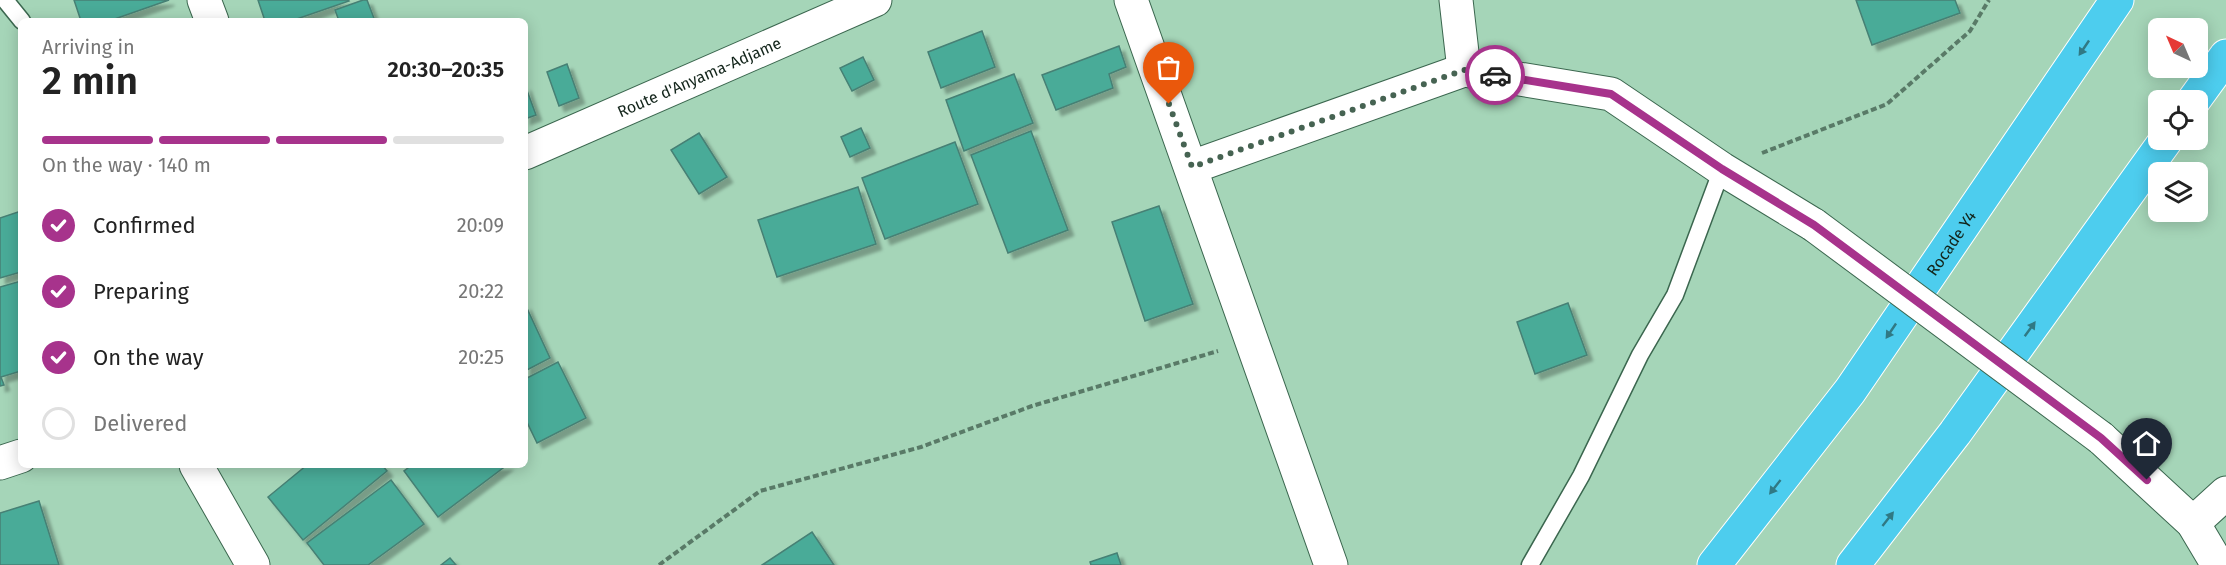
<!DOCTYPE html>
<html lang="en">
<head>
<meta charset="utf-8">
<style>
  body { margin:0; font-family:"Fira Sans",sans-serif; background:#f6f6f6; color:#222; height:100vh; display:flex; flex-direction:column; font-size:22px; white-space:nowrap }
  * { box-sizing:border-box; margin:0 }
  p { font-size:20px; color:#767676 }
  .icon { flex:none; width:33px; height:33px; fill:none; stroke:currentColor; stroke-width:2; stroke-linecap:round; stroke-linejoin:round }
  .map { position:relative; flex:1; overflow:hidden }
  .details { position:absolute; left:18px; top:18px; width:510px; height:450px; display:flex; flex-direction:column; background:#fff; border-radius:9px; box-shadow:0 3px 15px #0003 }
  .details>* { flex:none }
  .needle { width:39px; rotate:316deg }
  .tools { position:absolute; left:2148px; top:18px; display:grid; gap:12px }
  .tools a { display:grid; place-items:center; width:60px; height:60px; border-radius:9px; background:#fff; box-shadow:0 3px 15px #0003; font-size:30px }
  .pin { position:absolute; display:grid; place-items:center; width:51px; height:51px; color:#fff; margin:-62px -26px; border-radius:50% 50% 50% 0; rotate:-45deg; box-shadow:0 0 6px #0007 }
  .pin .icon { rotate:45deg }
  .courier { position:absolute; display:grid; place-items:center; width:60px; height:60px; margin:-30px; border:4px solid #a7338c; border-radius:50%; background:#fff; color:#222; box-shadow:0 2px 8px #0007 }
  .headline em { font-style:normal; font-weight:600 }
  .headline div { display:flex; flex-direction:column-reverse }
  .headline { display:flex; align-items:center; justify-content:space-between; height:102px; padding:0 24px }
  h1 { font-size:39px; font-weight:600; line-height:45px }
  .bar { display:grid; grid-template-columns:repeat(4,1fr); gap:9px 6px; align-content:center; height:72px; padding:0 24px }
  .bar i { height:8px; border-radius:4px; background:#e0e0e0 }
  .bar .on { background:#a7338c }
  .bar p { grid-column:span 4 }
  ol { padding:0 24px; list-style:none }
  li { display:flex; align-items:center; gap:18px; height:66px }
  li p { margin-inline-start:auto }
  li .icon { padding:6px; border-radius:50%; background:#a7338c; color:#fff; stroke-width:4 }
  li:last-child { color:#767676 }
  li i { width:33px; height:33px; border:3px solid #e0e0e0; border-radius:50% }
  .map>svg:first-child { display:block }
  .building { fill:#49ab98; stroke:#468074; stroke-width:1.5; filter:url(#shadow) }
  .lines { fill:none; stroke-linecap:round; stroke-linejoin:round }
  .lane-casing { stroke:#3b674f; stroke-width:19 }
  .street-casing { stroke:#3b674f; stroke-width:35 }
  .secondary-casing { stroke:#3b674f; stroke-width:35 }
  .highway-casing { stroke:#fff; stroke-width:35 }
  .path { stroke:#597a67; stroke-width:4; stroke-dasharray:6 3; stroke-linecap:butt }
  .lane { stroke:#fff; stroke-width:16 }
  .street { stroke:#fff; stroke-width:33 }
  .secondary { stroke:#fff; stroke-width:33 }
  .highway { stroke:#4dcdee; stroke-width:33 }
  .street-bridge-casing { stroke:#3b674f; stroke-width:35; stroke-linecap:butt }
  .street-bridge { stroke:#fff; stroke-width:33 }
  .oneway { fill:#307984 }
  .done { stroke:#466352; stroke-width:6; stroke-dasharray:0 10.8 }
  .route { stroke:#a7338c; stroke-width:8 }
  .labels { text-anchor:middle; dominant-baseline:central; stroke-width:4.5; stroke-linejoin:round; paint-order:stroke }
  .street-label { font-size:16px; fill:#13251b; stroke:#a5d5b8 }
</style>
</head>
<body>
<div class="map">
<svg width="2226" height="565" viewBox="0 0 2226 565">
  <defs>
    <filter id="shadow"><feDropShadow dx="5.5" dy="5.5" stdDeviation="1.5" flood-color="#0004"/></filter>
  </defs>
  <rect width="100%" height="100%" fill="#a5d5b8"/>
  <g class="building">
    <polygon points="74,0 169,0 109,21 81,21"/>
    <polygon points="258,0 348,0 349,1 291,21 265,21"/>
    <polygon points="363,0 367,0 375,21 339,21 335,10"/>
    <polygon points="1856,0 1955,0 1960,13 1872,45"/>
    <polygon points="982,31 995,67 941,88 928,52"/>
    <polygon points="1119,46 1126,67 1109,74 1113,88 1056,110 1042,75"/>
    <polygon points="863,57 874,80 852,91 840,68"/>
    <polygon points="567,64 579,98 559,106 547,72"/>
    <polygon points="1014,74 1033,123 964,151 946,100"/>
    <polygon points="525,85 536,115 525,119"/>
    <polygon points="861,128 870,148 850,157 841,137"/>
    <polygon points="1031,131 1068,230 1008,253 971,155"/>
    <polygon points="699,133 727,177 699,194 671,150"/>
    <polygon points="955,142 978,204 885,239 862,178"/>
    <polygon points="858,187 876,244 777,277 758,220"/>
    <polygon points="1159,206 1193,304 1145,321 1112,222"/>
    <polygon points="21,211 21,272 0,278 0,218"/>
    <polygon points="21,281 21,371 1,377 4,385 0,386 0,287"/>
    <polygon points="1568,303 1587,355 1535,374 1517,322"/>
    <polygon points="525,304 550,358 525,371"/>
    <polygon points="558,362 586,418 537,443 525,418 525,379"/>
    <polygon points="307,465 382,465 387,471 303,540 268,497"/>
    <polygon points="412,465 507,465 438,517 404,471"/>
    <polygon points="391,480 424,524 368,565 324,565 307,543"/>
    <polygon points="39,501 59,565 0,565 0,513"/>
    <polygon points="812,532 834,565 762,565"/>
    <polygon points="1117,553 1121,565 1091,565 1090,562"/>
    <polygon points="450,558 456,565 441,565"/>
  </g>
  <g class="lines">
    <defs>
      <g id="lane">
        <polyline points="5,0 22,21"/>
        <polyline points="1530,565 1581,476 1640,355 1675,295 1722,169"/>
      </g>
      <g id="street">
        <polyline points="204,0 212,21"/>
        <polyline points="1131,0 1331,565"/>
        <polyline points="1456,0 1464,70"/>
        <path id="s1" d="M525,153L875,0"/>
        <polyline points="1192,167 1464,70 1611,94 1722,169 1814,225"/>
        <polyline points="2101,438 2193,523 2218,565"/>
        <polyline points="196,465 253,565"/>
        <polyline points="2193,523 2226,493"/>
      </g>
      <polyline id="secondary" points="0,463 21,456"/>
      <g id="highway">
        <polyline points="2194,100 2226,56"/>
        <path id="s2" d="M1714,565L1850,391L2117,0"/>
        <polyline points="1853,565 1955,433 2166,140"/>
      </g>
    </defs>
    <use href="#lane" class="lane-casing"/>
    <use href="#street" class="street-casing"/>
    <use href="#secondary" class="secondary-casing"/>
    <use href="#highway" class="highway-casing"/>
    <g class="path">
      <polyline points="1762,153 1887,104 1970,31 1989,0"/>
      <polyline points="659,565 760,491 921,447 1032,406 1218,351"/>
    </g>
    <use href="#lane" class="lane"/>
    <use href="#street" class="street"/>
    <use href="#secondary" class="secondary"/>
    <use href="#highway" class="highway"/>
    <defs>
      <polyline id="street-bridge" points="1814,225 2101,438"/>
    </defs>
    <use href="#street-bridge" class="street-bridge-casing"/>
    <use href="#street-bridge" class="street-bridge"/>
  </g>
  <defs><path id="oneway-solid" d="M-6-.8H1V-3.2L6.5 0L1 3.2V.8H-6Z" transform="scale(1.5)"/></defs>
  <g class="oneway">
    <use href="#oneway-solid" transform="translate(2084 48) rotate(124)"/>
    <use href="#oneway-solid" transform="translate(2030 329) rotate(-54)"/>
    <use href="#oneway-solid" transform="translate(1891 331) rotate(124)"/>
    <use href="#oneway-solid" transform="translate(1775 487) rotate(128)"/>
    <use href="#oneway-solid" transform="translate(1888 519) rotate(-52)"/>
  </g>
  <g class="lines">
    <polyline class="done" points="1169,104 1192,167 1464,70 1495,75"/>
    <polyline class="route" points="1495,75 1611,94 1722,169 1814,225 2101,438 2147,480"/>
  </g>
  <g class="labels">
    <g class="street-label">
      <text stroke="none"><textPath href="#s1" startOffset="190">Route d'Anyama-Adjame</textPath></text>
      <text stroke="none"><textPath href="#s2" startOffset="400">Rocade Y4</textPath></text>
    </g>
  </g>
</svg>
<div class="tools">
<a><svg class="needle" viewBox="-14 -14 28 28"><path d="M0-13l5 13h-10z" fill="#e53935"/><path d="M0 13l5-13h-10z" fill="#767676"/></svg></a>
<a><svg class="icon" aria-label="locate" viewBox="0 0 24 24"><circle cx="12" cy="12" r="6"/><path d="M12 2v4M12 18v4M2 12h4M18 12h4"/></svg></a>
<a><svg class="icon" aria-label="layers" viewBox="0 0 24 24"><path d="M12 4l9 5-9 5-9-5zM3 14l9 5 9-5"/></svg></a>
</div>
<div class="pin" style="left:1169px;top:104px;background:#ea580c"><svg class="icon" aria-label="bag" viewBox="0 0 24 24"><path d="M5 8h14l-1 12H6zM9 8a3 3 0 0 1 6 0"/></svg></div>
<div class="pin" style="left:2147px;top:480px;background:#1f2937"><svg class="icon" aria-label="home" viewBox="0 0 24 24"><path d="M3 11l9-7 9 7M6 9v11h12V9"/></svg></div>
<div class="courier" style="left:1495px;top:75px"><svg class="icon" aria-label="car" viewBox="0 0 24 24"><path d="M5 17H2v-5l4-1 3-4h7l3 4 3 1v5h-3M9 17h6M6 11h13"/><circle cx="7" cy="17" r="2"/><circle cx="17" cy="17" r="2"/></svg></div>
<section class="details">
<div class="headline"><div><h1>2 min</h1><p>Arriving in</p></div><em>20:30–20:35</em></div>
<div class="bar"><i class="on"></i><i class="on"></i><i class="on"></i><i></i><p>On the way · 140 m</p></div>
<ol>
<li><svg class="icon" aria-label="check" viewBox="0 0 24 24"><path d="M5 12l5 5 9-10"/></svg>Confirmed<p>20:09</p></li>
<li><svg class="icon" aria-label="check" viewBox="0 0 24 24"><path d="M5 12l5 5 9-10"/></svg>Preparing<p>20:22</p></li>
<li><svg class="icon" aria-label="check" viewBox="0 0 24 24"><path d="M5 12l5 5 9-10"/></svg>On the way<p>20:25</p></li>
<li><i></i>Delivered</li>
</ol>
</section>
</div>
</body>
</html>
